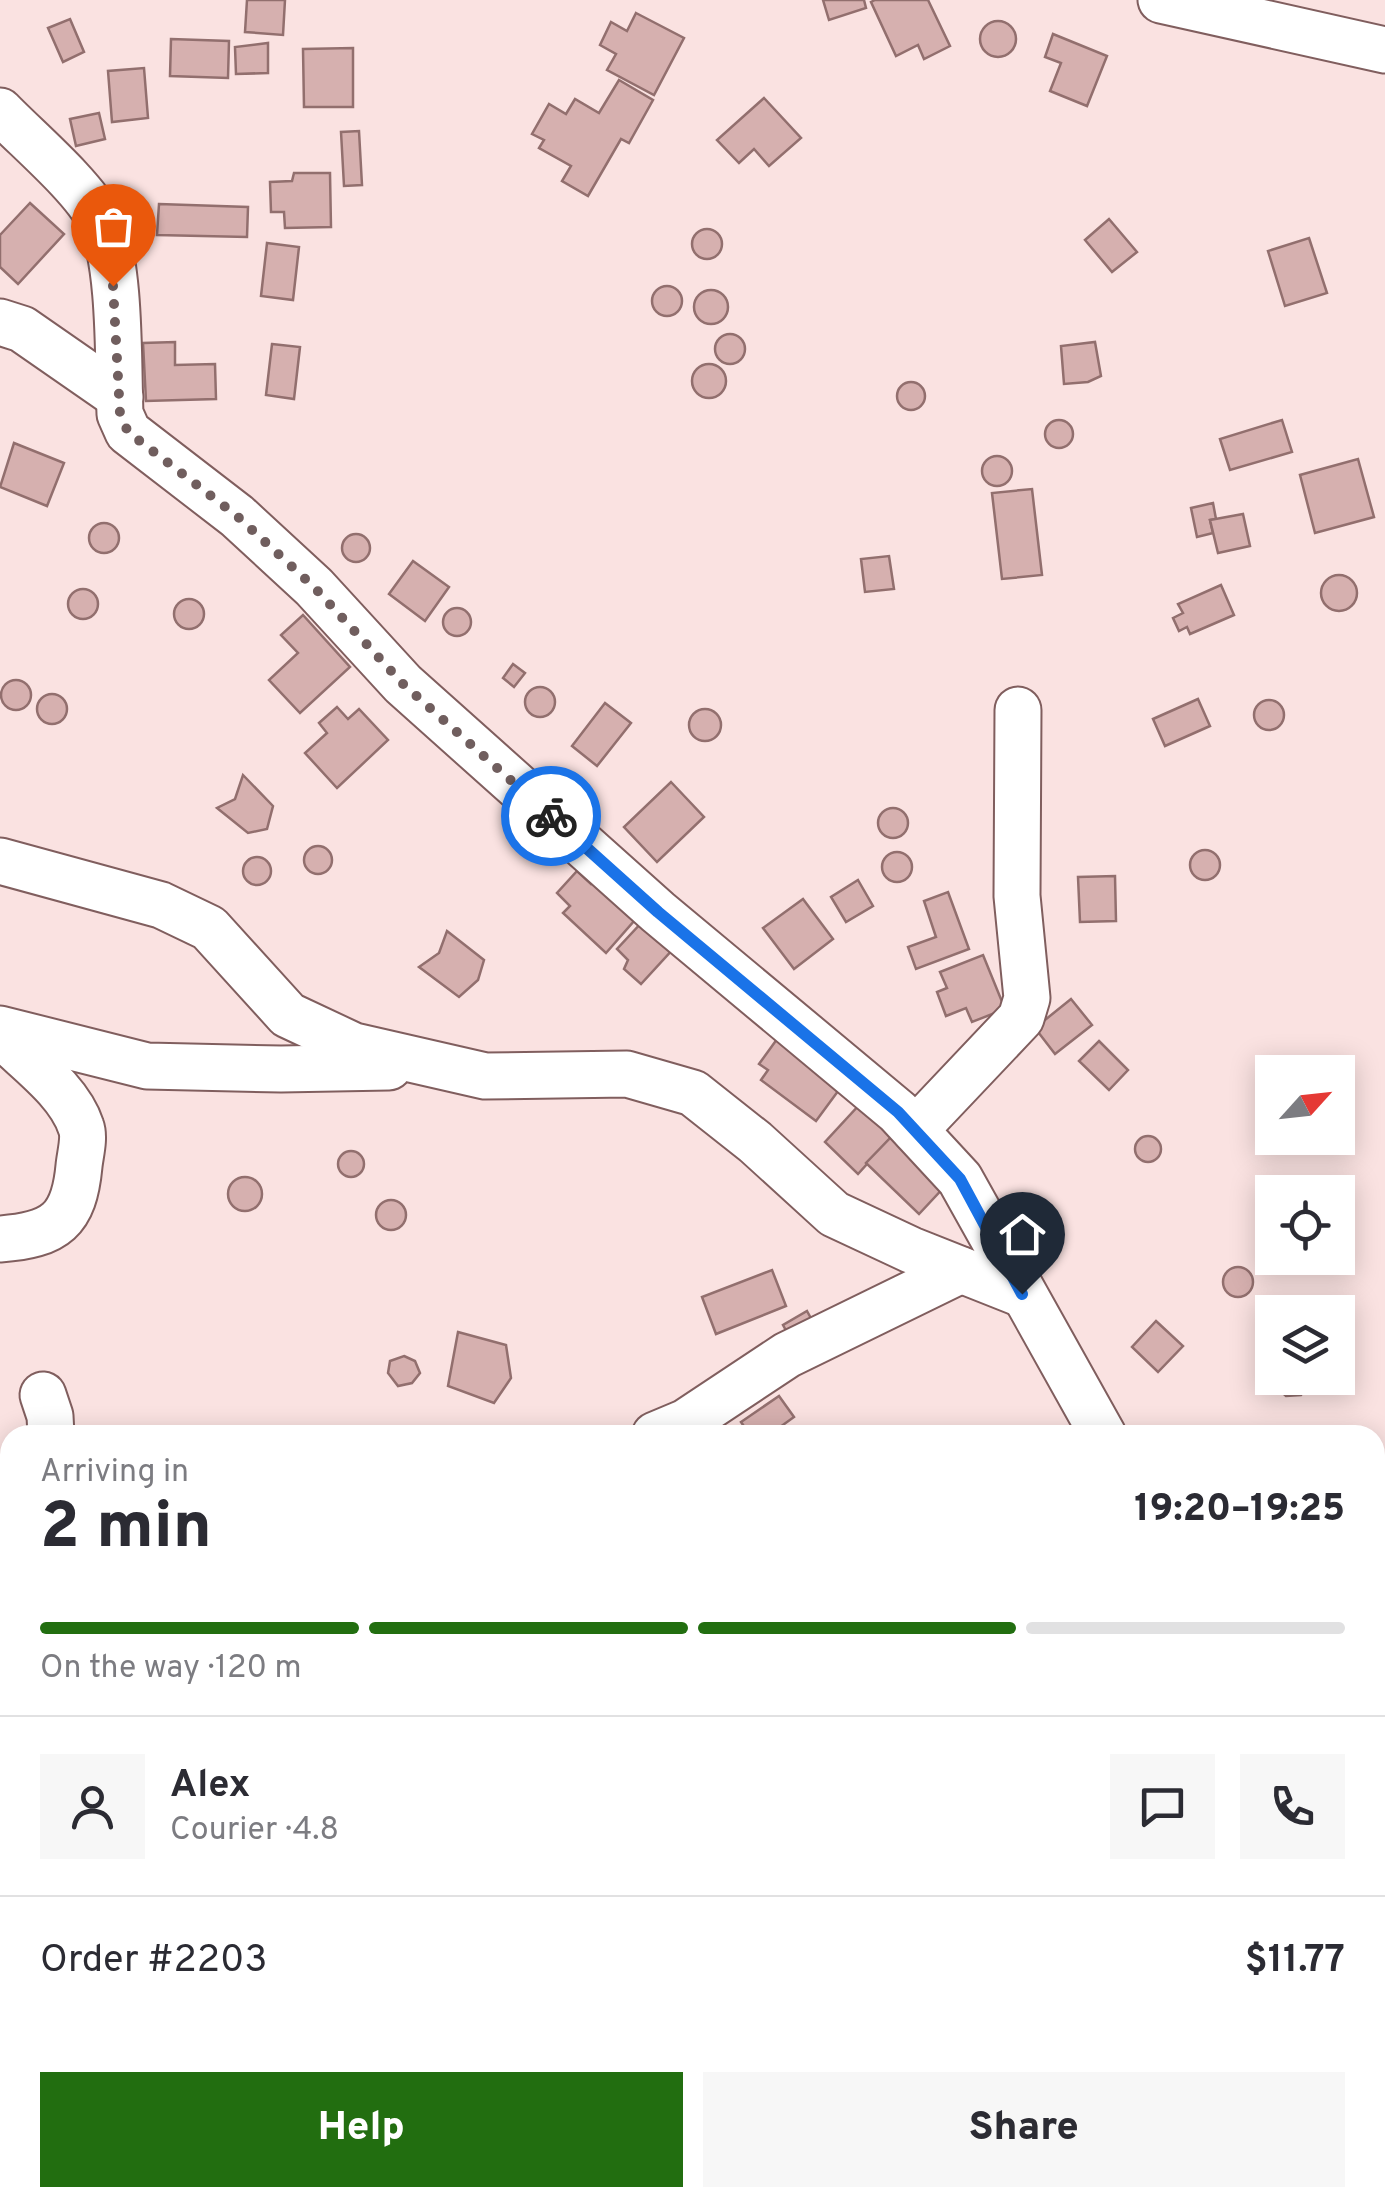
<!DOCTYPE html>
<html lang="en">
<head>
<meta charset="utf-8">
<style>
  body { margin:0; font-family:Overpass,sans-serif; background:#f7f7f7; color:#2b2b33; height:100vh; display:flex; flex-direction:column; font-size:38px; white-space:nowrap }
  * { box-sizing:border-box; margin:0 }
  p { font-size:32px; color:#7c7c81 }
  .icon { flex:none; width:55px; height:55px; fill:none; stroke:currentColor; stroke-width:2; stroke-linecap:round; stroke-linejoin:round }
  .map { position:relative; flex:1; overflow:hidden }
  .details { position:absolute; left:0px; top:1425px; width:1385px; height:782px; display:flex; flex-direction:column; background:#fff; border-radius:30px 30px 0 0; box-shadow:0 5px 25px #0003 }
  .details>* { flex:none }
  .needle { width:65px; rotate:63deg }
  .fabs { position:absolute; left:1255px; top:1055px; display:grid; gap:20px }
  .fabs a { display:grid; place-items:center; width:100px; height:100px; border-radius:0px; background:#fff; box-shadow:0 5px 25px #0003; font-size:50px }
  .pin { position:absolute; display:grid; place-items:center; width:85px; height:85px; color:#fff; margin:-102px -42px; border-radius:50% 50% 50% 0; rotate:-45deg; box-shadow:0 0 10px #0007 }
  .pin .icon { rotate:45deg }
  .courier { position:absolute; display:grid; place-items:center; width:100px; height:100px; margin:-50px; border:8px solid #1a73e8; border-radius:50%; background:#fff; color:#222; box-shadow:0 2px 12px #0007 }
  .overview em { font-style:normal; font-weight:800 }
  .overview div { display:flex; flex-direction:column-reverse }
  .overview { display:flex; align-items:center; justify-content:space-between; height:170px; padding:0 40px }
  h1 { font-size:65px; font-weight:800; line-height:75px }
  .bar { display:grid; grid-template-columns:repeat(4,1fr); gap:15px 10px; align-content:center; height:120px; padding:0 40px }
  .bar i { height:12px; border-radius:8px; background:#e1e1e2 }
  .bar .current { background:#226e10 }
  .bar p { grid-column:span 4 }
  .line { display:flex; align-items:center; gap:25px; padding:0 40px; border-top:2px solid #e1e1e2 }
  .line div { flex:1 }
  .round { display:grid; place-items:center; flex:none; width:105px; height:105px; border-radius:0px; background:#f7f7f7 }
  .action { display:flex; gap:20px; margin-top:auto; padding:20px 40px }
  .action a { flex:1; height:115px; border-radius:0px; background:#226e10; color:#fff; font-size:40px; font-weight:800; line-height:115px; text-align:center }
  .action a+a { background:#f7f7f7; color:#2b2b33 }
  .map>svg:first-child { display:block }
  .building { fill:#d6b0af; stroke:#926f6e; stroke-width:2.5 }
  .lines { fill:none; stroke-linecap:round; stroke-linejoin:round }
  .minor-casing { stroke:#805e5e; stroke-width:49 }
  .minor { stroke:#fff; stroke-width:45 }
  .done { stroke:#705e5e; stroke-width:10; stroke-dasharray:0 18 }
  .route { stroke:#1a73e8; stroke-width:12 }
</style>
</head>
<body>
<div class="map">
<svg width="1385" height="2206" viewBox="0 0 1385 2206">
  <rect width="100%" height="100%" fill="#fae2e1"/>
  <g class="building">
    <polygon points="247,0 285,0 283,35 245,32"/>
    <polygon points="823,0 864,0 866,8 829,20"/>
    <polygon points="875,0 928,0 950,46 924,59 918,45 896,56 871,2"/>
    <polygon points="636,13 684,38 654,95 607,70 616,54 600,45 611,22 627,31"/>
    <polygon points="70,19 84,52 63,62 48,28"/>
    <circle cx="998" cy="39" r="18"/>
    <polygon points="1053,34 1107,56 1087,106 1050,91 1061,63 1045,57"/>
    <polygon points="171,39 229,41 228,78 170,76"/>
    <polygon points="268,43 268,73 236,74 235,47"/>
    <polygon points="353,48 353,107 304,107 303,49"/>
    <polygon points="144,68 148,118 112,122 108,71"/>
    <polygon points="619,80 653,100 629,143 621,139 588,196 562,181 571,166 539,148 544,140 532,134 549,104 566,114 575,99 599,113"/>
    <polygon points="764,98 801,138 769,166 754,149 739,163 717,140"/>
    <polygon points="99,113 105,139 76,146 70,119"/>
    <polygon points="359,131 362,185 344,186 341,132"/>
    <polygon points="294,173 330,173 331,227 285,228 284,212 271,212 270,182 292,181"/>
    <polygon points="30,203 64,234 18,284 0,267 0,235"/>
    <polygon points="159,204 248,207 247,237 157,235"/>
    <polygon points="1109,219 1137,252 1112,272 1085,240"/>
    <circle cx="707" cy="244" r="15"/>
    <polygon points="1309,238 1327,293 1285,306 1268,251"/>
    <polygon points="267,243 299,247 293,300 261,296"/>
    <circle cx="667" cy="301" r="15"/>
    <circle cx="711" cy="307" r="17"/>
    <circle cx="730" cy="349" r="15"/>
    <polygon points="175,342 175,365 215,364 216,399 146,401 143,343"/>
    <polygon points="1095,342 1101,376 1088,382 1064,384 1061,346"/>
    <polygon points="272,344 300,347 294,399 266,395"/>
    <circle cx="709" cy="381" r="17"/>
    <circle cx="911" cy="396" r="14"/>
    <circle cx="1059" cy="434" r="14"/>
    <polygon points="1282,420 1292,452 1230,470 1220,439"/>
    <polygon points="14,443 64,463 47,506 0,487"/>
    <circle cx="997" cy="471" r="15"/>
    <polygon points="1358,459 1374,517 1315,533 1300,475"/>
    <polygon points="1032,489 1042,575 1002,579 992,493"/>
    <polygon points="1213,503 1216,519 1210,520 1213,533 1197,537 1191,508"/>
    <polygon points="1243,514 1250,546 1218,553 1210,520"/>
    <circle cx="104" cy="538" r="15"/>
    <circle cx="356" cy="548" r="14"/>
    <polygon points="889,556 894,589 865,592 861,559"/>
    <polygon points="413,561 449,587 425,621 389,594"/>
    <circle cx="1339" cy="593" r="18"/>
    <polygon points="1221,585 1234,615 1190,634 1187,627 1179,631 1173,618 1183,613 1178,604"/>
    <circle cx="83" cy="604" r="15"/>
    <circle cx="189" cy="614" r="15"/>
    <circle cx="457" cy="622" r="14"/>
    <polygon points="303,615 350,667 300,713 269,680 298,653 281,635"/>
    <polygon points="513,664 525,673 514,687 503,678"/>
    <circle cx="16" cy="695" r="15"/>
    <circle cx="540" cy="702" r="15"/>
    <circle cx="52" cy="709" r="15"/>
    <polygon points="1198,699 1210,726 1165,746 1153,719"/>
    <circle cx="1269" cy="715" r="15"/>
    <polygon points="605,703 631,723 597,766 572,746"/>
    <polygon points="337,707 348,719 359,709 388,740 337,788 305,753 327,733 319,723"/>
    <circle cx="705" cy="725" r="16"/>
    <polygon points="243,775 273,806 267,829 248,833 217,808 235,799"/>
    <polygon points="671,782 704,817 657,862 624,827"/>
    <circle cx="893" cy="823" r="15"/>
    <circle cx="318" cy="860" r="14"/>
    <circle cx="1205" cy="865" r="15"/>
    <circle cx="897" cy="867" r="15"/>
    <circle cx="257" cy="871" r="14"/>
    <polygon points="577,871 591,884 600,875 641,913 606,953 563,913 570,906 557,893"/>
    <polygon points="1115,876 1116,921 1080,922 1078,877"/>
    <polygon points="858,880 873,906 846,922 831,897"/>
    <polygon points="948,892 969,949 916,969 908,947 936,937 924,901"/>
    <polygon points="803,899 833,939 794,969 763,928"/>
    <polygon points="644,920 674,948 641,984 624,969 628,960 617,949"/>
    <polygon points="447,931 484,960 478,980 459,997 419,967 439,953"/>
    <polygon points="983,955 1005,1009 972,1022 966,1008 946,1016 937,992 947,988 940,972"/>
    <polygon points="1071,999 1092,1025 1055,1054 1035,1028"/>
    <polygon points="780,1035 844,1083 816,1121 761,1080 768,1070 759,1064"/>
    <polygon points="1099,1041 1128,1070 1109,1090 1079,1061"/>
    <polygon points="861,1103 895,1133 858,1174 825,1142"/>
    <polygon points="895,1133 947,1184 919,1214 866,1163"/>
    <circle cx="1148" cy="1149" r="13"/>
    <circle cx="351" cy="1164" r="13"/>
    <circle cx="245" cy="1194" r="17"/>
    <circle cx="391" cy="1215" r="15"/>
    <circle cx="1238" cy="1282" r="15"/>
    <polygon points="772,1270 786,1306 716,1334 702,1297"/>
    <polygon points="807,1311 819,1333 795,1347 783,1325"/>
    <polygon points="1156,1321 1183,1346 1158,1372 1132,1347"/>
    <polygon points="458,1332 506,1345 511,1378 494,1403 448,1386"/>
    <polygon points="404,1356 415,1361 420,1373 412,1383 398,1386 388,1373 390,1361"/>
    <polygon points="1277,1378 1307,1378 1307,1387 1301,1395 1286,1396 1278,1389"/>
    <polygon points="779,1396 794,1417 769,1435 750,1435 741,1422"/>
    <polygon points="1375,1472 1385,1478 1385,1542 1379,1553 1375,1550"/>
    <rect x="73" y="2198" width="29" height="8"/>
    <polygon points="116,2200 125,2202 129,2206 105,2206"/>
  </g>
  <g class="lines">
    <defs>
      <g id="minor">
        <polyline points="1161,0 1385,50"/>
        <path d="M0,111C28,140 83,186 100,220C121,263 118,364 120,414L128,432L237,516L314,587L403,684L658,912L898,1112L960,1179L1103,1435"/>
        <polyline points="0,322 22,329 120,397"/>
        <polyline points="0,861 161,905 209,928 288,1015 354,1046 485,1076 627,1074 693,1093 755,1142 834,1214 911,1250 1022,1294"/>
        <polyline points="0,1029 147,1066 281,1069 389,1067"/>
        <path d="M0,1034C27,1061 69,1090 81,1127C85,1138 80,1155 79,1166C74,1220 56,1235 0,1239"/>
        <polyline points="915,1130 1021,1018 1027,998 1017,896 1018,710"/>
        <polyline points="43,1395 50,1416 51,1435"/>
        <polyline points="655,1435 686,1422 787,1355 961,1270"/>
        <polyline points="0,1583 10,1560"/>
        <polyline points="1375,1585 1385,1587"/>
        <polyline points="0,1689 10,1709"/>
        <polyline points="1375,1802 1385,1807"/>
        <polyline points="0,1826 10,1819"/>
        <polyline points="0,1914 10,1922"/>
        <polyline points="278,2198 283,2206"/>
      </g>
    </defs>
    <use href="#minor" class="minor-casing"/>
    <use href="#minor" class="minor"/>
  </g>
  <g class="lines">
    <polyline class="done" points="113,286 120,414 128,432 237,516 314,587 403,684 551,816"/>
    <polyline class="route" points="551,816 658,912 898,1112 960,1179 1022,1294"/>
  </g>
</svg>
<div class="fabs">
<a><svg class="needle" viewBox="-14 -14 28 28"><path d="M0-13l5 13h-10z" fill="#e53935"/><path d="M0 13l5-13h-10z" fill="#7c7c81"/></svg></a>
<a><svg class="icon" aria-label="locate" viewBox="0 0 24 24"><circle cx="12" cy="12" r="6"/><path d="M12 2v4M12 18v4M2 12h4M18 12h4"/></svg></a>
<a><svg class="icon" aria-label="layers" viewBox="0 0 24 24"><path d="M12 4l9 5-9 5-9-5zM3 14l9 5 9-5"/></svg></a>
</div>
<div class="pin" style="left:113px;top:286px;background:#ea580c"><svg class="icon" aria-label="bag" viewBox="0 0 24 24"><path d="M5 8h14l-1 12H6zM9 8a3 3 0 0 1 6 0"/></svg></div>
<div class="pin" style="left:1022px;top:1294px;background:#1f2937"><svg class="icon" aria-label="home" viewBox="0 0 24 24"><path d="M3 11l9-7 9 7M6 9v11h12V9"/></svg></div>
<div class="courier" style="left:551px;top:816px"><svg class="icon" aria-label="bike" viewBox="0 0 24 24"><circle cx="6" cy="16" r="4"/><circle cx="18" cy="16" r="4"/><path d="M6 16l4-8h5l3 8M10 8l3 8H6M13 5h3"/></svg></div>
<section class="details">
<div class="overview"><div><h1>2 min</h1><p>Arriving in</p></div><em>19:20–19:25</em></div>
<div class="bar"><i class="current"></i><i class="current"></i><i class="current"></i><i></i><p>On the way · 120 m</p></div>
<div class="line" style="height:180px"><a class="round"><svg class="icon" aria-label="person" viewBox="0 0 24 24"><circle cx="12" cy="8" r="4"/><path d="M4 21q1-7 8-7t8 7"/></svg></a><div><b>Alex</b><p>Courier · 4.8</p></div><a class="round"><svg class="icon" aria-label="chat" viewBox="0 0 24 24"><path d="M4 5h16v11H9l-5 4z"/></svg></a><a class="round"><svg class="icon" aria-label="phone" viewBox="0 0 24 24"><path d="M5 4h4l2 5-3 2q2 4 5 5l2-3 5 2v4C11 20 4 13 5 4z"/></svg></a></div>
<div class="line" style="height:130px"><div>Order #2203</div><b>$11.77</b></div>
<div class="action"><a>Help</a><a>Share</a></div>
</section>
</div>
</body>
</html>
